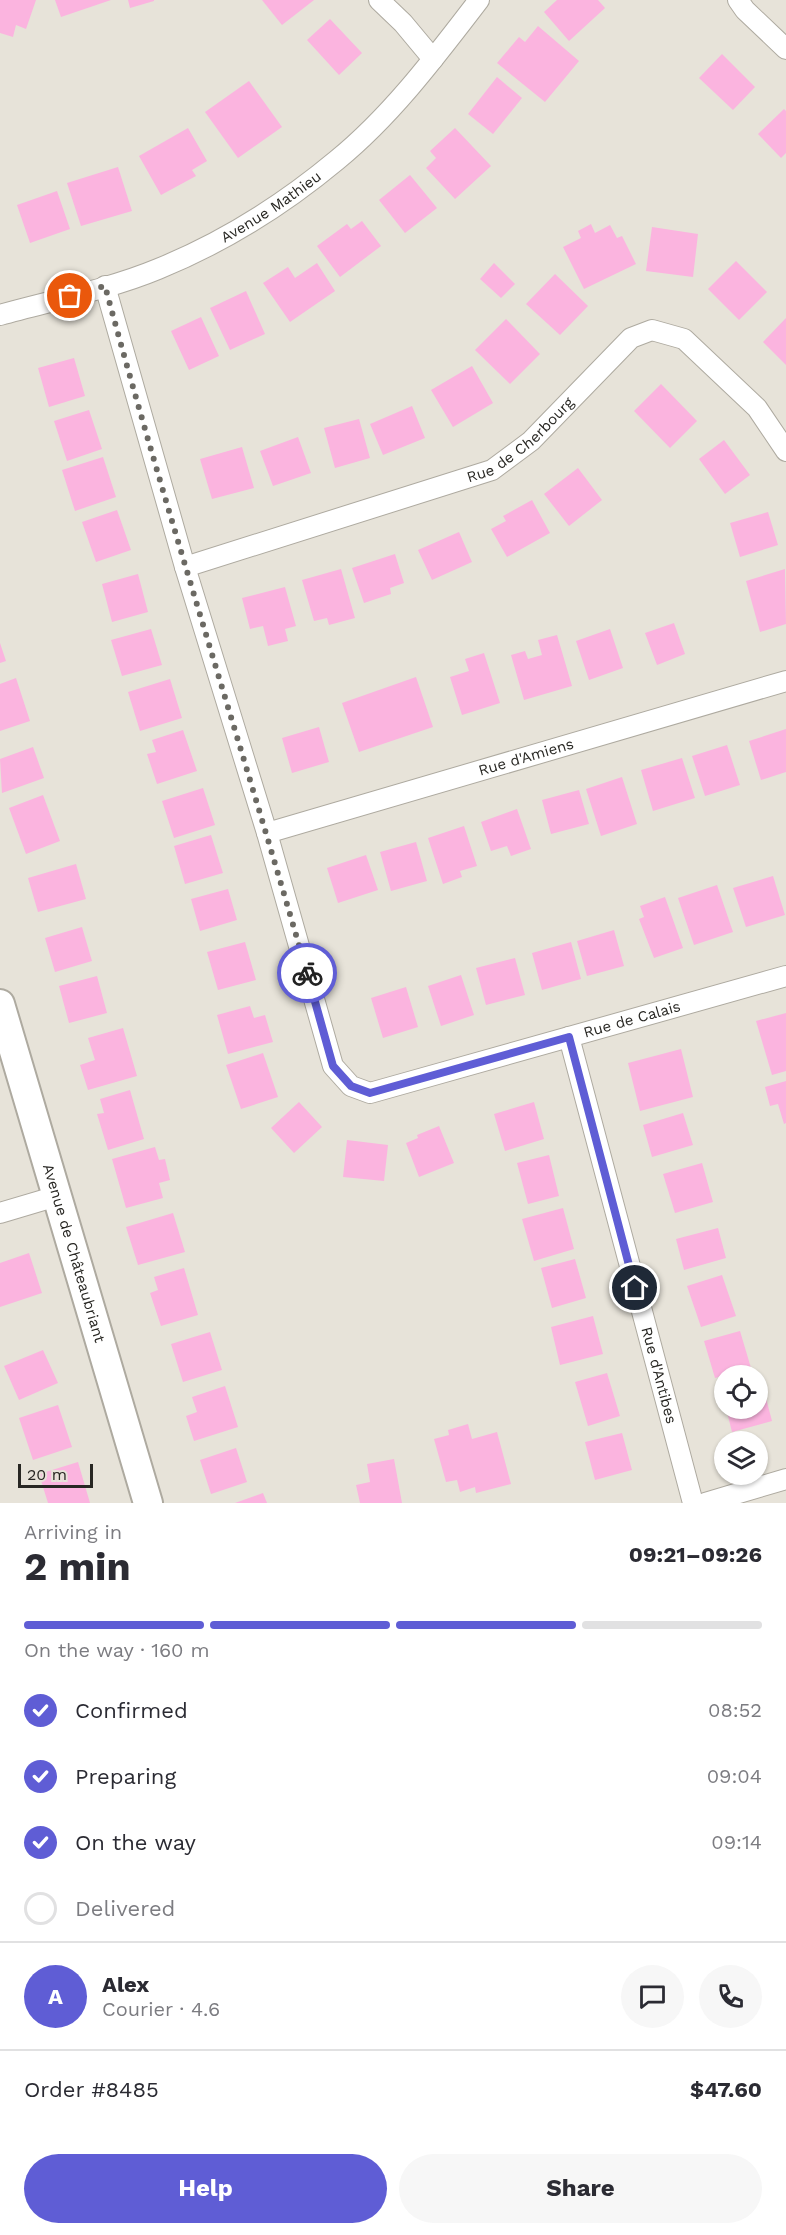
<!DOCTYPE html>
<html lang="en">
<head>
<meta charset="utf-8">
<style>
  body { margin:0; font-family:"Work Sans",sans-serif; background:#f7f7f7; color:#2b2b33; height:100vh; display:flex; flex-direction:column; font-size:22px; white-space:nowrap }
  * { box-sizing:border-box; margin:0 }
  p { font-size:20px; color:#7c7c81 }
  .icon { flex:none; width:33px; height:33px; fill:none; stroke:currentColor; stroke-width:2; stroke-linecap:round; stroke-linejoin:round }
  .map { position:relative; height:1503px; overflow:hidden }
  .details { display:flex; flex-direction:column; background:#fff; flex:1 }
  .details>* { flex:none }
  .fabs { position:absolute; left:714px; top:1365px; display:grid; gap:12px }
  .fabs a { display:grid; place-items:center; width:54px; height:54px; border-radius:50%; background:#fff; box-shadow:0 2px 4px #0004; font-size:30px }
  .scale { position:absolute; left:18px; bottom:15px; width:75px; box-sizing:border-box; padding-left:6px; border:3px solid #282723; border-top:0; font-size:16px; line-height:21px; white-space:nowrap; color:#282723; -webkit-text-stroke:4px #e7e3d9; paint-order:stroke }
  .pin { position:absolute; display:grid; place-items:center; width:51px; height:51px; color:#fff; margin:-26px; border:3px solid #fff; border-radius:50%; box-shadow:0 2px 6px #0007 }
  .courier { position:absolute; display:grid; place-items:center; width:60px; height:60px; margin:-30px; border:4px solid #5f5dd5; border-radius:50%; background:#fff; color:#222; box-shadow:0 2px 8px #0007 }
  .overview em { font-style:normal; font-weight:700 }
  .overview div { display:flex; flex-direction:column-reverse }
  .overview { display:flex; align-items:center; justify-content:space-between; height:102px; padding:0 24px }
  h1 { font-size:39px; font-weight:700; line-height:45px }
  .bar { display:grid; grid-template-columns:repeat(4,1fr); gap:9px 6px; align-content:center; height:72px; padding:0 24px }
  .bar i { height:8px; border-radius:4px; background:#e1e1e2 }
  .bar .current { background:#5f5dd5 }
  .bar p { grid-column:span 4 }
  .line { display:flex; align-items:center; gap:15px; padding:0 24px; border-top:2px solid #e1e1e2 }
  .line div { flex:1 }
  .round { display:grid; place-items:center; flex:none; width:63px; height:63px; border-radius:32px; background:#f7f7f7 }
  ol { padding:0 24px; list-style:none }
  li { display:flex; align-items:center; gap:18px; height:66px }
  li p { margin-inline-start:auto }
  li .icon { padding:6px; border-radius:50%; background:#5f5dd5; color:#fff; stroke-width:4 }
  li:last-child { color:#7c7c81 }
  li i { width:33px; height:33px; border:3px solid #e1e1e2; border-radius:50% }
  .button { display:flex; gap:12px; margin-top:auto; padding:12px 24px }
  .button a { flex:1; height:69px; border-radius:36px; background:#5f5dd5; color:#fff; font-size:24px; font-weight:700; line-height:69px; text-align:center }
  .button a+a { background:#f7f7f7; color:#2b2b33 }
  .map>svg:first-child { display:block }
  .building { fill:#fbb4df }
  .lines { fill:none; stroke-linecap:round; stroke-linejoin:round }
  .street-casing { stroke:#aeaaa0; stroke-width:22 }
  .secondary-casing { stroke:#aeaaa0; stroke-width:32 }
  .street { stroke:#fff; stroke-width:20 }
  .secondary { stroke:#fff; stroke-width:28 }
  .done { stroke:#6b6963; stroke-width:6; stroke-dasharray:0 10.8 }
  .route { stroke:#5f5dd5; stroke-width:8 }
  .labels { text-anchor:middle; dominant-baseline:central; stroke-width:4.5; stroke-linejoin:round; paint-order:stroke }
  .street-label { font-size:15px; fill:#282723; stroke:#e7e3d9 }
</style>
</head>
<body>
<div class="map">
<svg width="786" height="1503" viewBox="0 0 786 1503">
  <rect width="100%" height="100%" fill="#e7e3d9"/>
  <g class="building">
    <polygon points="0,0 36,0 26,29 16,25 13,37 0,33"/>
    <polygon points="55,0 111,0 61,17"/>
    <polygon points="128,0 154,0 154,1 130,8"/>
    <polygon points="262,0 314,0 282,25"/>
    <polygon points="557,0 598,0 605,8 569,41 544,12"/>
    <polygon points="330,19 362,53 339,75 307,40"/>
    <polygon points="538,26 579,61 545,102 497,63 519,37 525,42"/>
    <polygon points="722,54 755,87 733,110 699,78"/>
    <polygon points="497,77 522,98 493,134 468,114"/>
    <polygon points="249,81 282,127 238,158 205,112"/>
    <polygon points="784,109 786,111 786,153 781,158 758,134"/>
    <polygon points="188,128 207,161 192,170 196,176 161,195 139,156"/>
    <polygon points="455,128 491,166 455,199 426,168 436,158 430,151"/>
    <polygon points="118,167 132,211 81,226 67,183"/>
    <polygon points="410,175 437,208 405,233 379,200"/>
    <polygon points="57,191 70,229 30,243 17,205"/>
    <polygon points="362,221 381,246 340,277 317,246 347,224 351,229"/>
    <polygon points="591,224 595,233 610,225 617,238 622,236 636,264 584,289 563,247 581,238 578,231"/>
    <polygon points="652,227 698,234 693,277 646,271"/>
    <polygon points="736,261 767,292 739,320 708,289"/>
    <polygon points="317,263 335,291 290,322 263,283 288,267 295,278"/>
    <polygon points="494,263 515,284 501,298 480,279"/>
    <polygon points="555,274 588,306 560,335 526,304"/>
    <polygon points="246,291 265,334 230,350 210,308"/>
    <polygon points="201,317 219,356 189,370 171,331"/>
    <polygon points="786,318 786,365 763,342"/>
    <polygon points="506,319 540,354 510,384 475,350"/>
    <polygon points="74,358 85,396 49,407 38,368"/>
    <polygon points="472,366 493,403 453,427 431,390"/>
    <polygon points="661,384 697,421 670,448 634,411"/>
    <polygon points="412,406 425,438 383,455 370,424"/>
    <polygon points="89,410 102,449 67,461 54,421"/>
    <polygon points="359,419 370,458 335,468 324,428"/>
    <polygon points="298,437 311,473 273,486 260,451"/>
    <polygon points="724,440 750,475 725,494 699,459"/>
    <polygon points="242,447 254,488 212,499 200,459"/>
    <polygon points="103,457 116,497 75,511 62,470"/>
    <polygon points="578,468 602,500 569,526 544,494"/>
    <polygon points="532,500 550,533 507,557 491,529 506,521 503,516"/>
    <polygon points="117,510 131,550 96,562 82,522"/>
    <polygon points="768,512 778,545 740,557 730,523"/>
    <polygon points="459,532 472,562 432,580 418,550"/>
    <polygon points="395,554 404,583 390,588 391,594 364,603 352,568"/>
    <polygon points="341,569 355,618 329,625 327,618 314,621 302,580"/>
    <polygon points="785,569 786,624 760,632 746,581"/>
    <polygon points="138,574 148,612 112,622 102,584"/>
    <polygon points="285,587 296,626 285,629 288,641 268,646 263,626 250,629 242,598"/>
    <polygon points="674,623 685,654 657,665 645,633"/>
    <polygon points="151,629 162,665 122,676 111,640"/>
    <polygon points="610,629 623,668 589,680 576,641"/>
    <polygon points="557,635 572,686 524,700 511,655 525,651 528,659 542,655 538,640"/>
    <polygon points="0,643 6,661 0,663"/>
    <polygon points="484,653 500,703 462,715 450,677 469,671 465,659"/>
    <polygon points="416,677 433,727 359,752 342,703"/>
    <polygon points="16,678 30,721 0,731 0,684"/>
    <polygon points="170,679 182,718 140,731 128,692"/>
    <polygon points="319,727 329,762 292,773 282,738"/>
    <polygon points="786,729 786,772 761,780 749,741"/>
    <polygon points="183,730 197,771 157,784 147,754 156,752 152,740"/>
    <polygon points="727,745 740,785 705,796 692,756"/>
    <polygon points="33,747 44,778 2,793 0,759"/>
    <polygon points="682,758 695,798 653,811 641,770"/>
    <polygon points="622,777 637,824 601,836 586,789"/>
    <polygon points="203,788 215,825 174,838 162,801"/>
    <polygon points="579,790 589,824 551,834 542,800"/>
    <polygon points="43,795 60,841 26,854 9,808"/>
    <polygon points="517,809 531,849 511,856 507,846 491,851 481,822"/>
    <polygon points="464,826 477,866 460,871 462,877 443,884 428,838"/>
    <polygon points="211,835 223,873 185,884 174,846"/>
    <polygon points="416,842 427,881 391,891 380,852"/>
    <polygon points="366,855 378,890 338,903 327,868"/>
    <polygon points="76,864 86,899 38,912 28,878"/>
    <polygon points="773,876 785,915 746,927 733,888"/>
    <polygon points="717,885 733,932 694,945 678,898"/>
    <polygon points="228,889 237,920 200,931 191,899"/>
    <polygon points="665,897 683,948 654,958 639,919 644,917 640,906"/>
    <polygon points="82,927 92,961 55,972 45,938"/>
    <polygon points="614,930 624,966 587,976 577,941"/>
    <polygon points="245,942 256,980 218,990 207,952"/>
    <polygon points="571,942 581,979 542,990 532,953"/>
    <polygon points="515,958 525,995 486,1005 476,968"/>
    <polygon points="461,975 474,1015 441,1026 428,986"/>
    <polygon points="97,976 107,1013 69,1023 59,986"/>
    <polygon points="406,987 418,1027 383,1038 371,998"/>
    <polygon points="250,1006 254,1018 265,1015 273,1042 228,1054 217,1015"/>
    <polygon points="786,1013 786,1071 772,1075 756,1021"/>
    <polygon points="123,1028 137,1076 88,1090 80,1065 95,1060 88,1038"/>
    <polygon points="681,1049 693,1097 640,1111 628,1063"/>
    <polygon points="263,1053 278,1097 241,1109 226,1065"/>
    <polygon points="786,1081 786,1123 784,1124 778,1104 770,1106 765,1087"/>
    <polygon points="130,1090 144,1139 108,1150 97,1114 104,1113 100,1099"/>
    <polygon points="299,1102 322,1127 294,1153 271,1128"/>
    <polygon points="534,1102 544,1139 505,1151 494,1114"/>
    <polygon points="683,1113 693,1145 652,1157 643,1125"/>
    <polygon points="439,1126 454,1163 419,1177 406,1143 418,1138 417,1135"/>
    <polygon points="347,1140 388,1145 384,1181 343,1177"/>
    <polygon points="155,1147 159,1160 165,1159 170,1180 159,1183 163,1198 126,1208 112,1159"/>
    <polygon points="549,1155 559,1196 528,1204 517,1163"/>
    <polygon points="702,1163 713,1202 675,1213 663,1174"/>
    <polygon points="563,1208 574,1249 534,1261 522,1219"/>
    <polygon points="173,1213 185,1252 138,1265 126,1227"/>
    <polygon points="718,1228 726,1258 684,1270 676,1239"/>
    <polygon points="29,1253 42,1293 0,1307 0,1263"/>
    <polygon points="575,1259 586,1298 552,1308 541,1268"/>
    <polygon points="184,1268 198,1315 161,1326 150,1293 158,1290 154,1277"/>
    <polygon points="722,1275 736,1316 701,1327 687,1286"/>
    <polygon points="593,1316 603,1354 560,1365 551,1327"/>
    <polygon points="740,1331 751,1368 715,1378 704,1341"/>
    <polygon points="210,1332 222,1370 183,1382 171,1344"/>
    <polygon points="43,1350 58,1383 19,1400 4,1366"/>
    <polygon points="607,1373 620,1416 588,1426 575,1382"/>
    <polygon points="762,1383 772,1421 732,1432 726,1408 758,1408 758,1384"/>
    <polygon points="225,1386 238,1427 194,1441 186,1416 197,1412 192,1397"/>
    <polygon points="58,1405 72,1447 33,1460 19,1418"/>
    <polygon points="468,1424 472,1439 497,1432 511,1484 476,1493 475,1487 460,1492 457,1480 446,1482 434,1439 449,1435 448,1430"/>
    <polygon points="622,1433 632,1470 595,1480 585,1442"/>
    <polygon points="236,1448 247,1482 211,1494 200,1460"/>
    <polygon points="394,1459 402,1503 360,1503 356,1485 370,1482 367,1464"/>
    <polygon points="78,1462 90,1503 48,1503 39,1474"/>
    <polygon points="263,1493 267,1503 235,1503"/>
  </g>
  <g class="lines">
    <defs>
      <g id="street">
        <polyline points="379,0 403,23 433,59"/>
        <polyline points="738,0 745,10 786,49"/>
        <path id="s1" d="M105,286L185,567L267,833L333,1066L351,1086L370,1093L786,976"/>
        <path id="s2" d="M0,315C50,301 110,289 158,269C222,243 283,205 337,160C392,115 436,56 479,0"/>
        <path id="s3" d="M185,567L492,470L531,441L631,338L652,330L684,339L757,408L786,451"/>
        <path id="s4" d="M267,833L786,681"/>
        <path id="s5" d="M569,1037L693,1503"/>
        <polyline points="0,1213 57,1196"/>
        <polyline points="705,1503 786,1479"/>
      </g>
      <g id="secondary">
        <path id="s6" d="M0,1004L148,1503"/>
      </g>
    </defs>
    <use href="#street" class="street-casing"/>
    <use href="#secondary" class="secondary-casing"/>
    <use href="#street" class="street"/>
    <use href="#secondary" class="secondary"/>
  </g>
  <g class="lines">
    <path class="done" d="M70,296L105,286C167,516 241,743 307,973"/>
    <polyline class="route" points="307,973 333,1066 351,1086 370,1093 569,1037 635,1288"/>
  </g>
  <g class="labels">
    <g class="street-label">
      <text stroke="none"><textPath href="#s2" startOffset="294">Avenue Mathieu</textPath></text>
      <text stroke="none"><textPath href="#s3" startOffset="362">Rue de Cherbourg</textPath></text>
      <text stroke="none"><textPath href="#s4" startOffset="270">Rue d'Amiens</textPath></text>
      <text stroke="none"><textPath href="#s1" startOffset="1132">Rue de Calais</textPath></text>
      <text stroke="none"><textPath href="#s6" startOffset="260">Avenue de Châteaubriant</textPath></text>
      <text stroke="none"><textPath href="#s5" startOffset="350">Rue d'Antibes</textPath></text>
    </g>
  </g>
</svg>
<div class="fabs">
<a><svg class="icon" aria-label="locate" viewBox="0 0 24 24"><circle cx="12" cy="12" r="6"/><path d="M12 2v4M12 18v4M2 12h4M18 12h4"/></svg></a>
<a><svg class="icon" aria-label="layers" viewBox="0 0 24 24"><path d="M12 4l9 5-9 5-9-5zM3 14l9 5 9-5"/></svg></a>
</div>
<div class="scale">20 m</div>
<div class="pin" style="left:70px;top:296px;background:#ea580c"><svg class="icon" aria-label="bag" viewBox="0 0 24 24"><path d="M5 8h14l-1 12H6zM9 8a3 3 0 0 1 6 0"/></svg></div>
<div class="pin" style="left:635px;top:1288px;background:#1f2937"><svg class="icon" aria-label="home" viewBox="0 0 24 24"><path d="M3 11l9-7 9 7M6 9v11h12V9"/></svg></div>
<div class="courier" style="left:307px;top:973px"><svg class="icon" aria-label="bike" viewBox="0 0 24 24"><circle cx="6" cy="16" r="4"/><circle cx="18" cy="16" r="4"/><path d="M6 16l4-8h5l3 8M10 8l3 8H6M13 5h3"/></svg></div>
</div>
<section class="details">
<div class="overview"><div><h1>2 min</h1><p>Arriving in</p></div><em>09:21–09:26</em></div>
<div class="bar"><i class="current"></i><i class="current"></i><i class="current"></i><i></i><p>On the way · 160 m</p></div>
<ol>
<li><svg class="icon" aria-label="check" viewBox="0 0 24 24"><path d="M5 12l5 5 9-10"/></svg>Confirmed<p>08:52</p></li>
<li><svg class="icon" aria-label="check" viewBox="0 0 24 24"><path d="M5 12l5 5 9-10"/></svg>Preparing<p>09:04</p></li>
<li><svg class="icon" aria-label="check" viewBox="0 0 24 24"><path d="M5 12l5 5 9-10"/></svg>On the way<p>09:14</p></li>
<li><i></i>Delivered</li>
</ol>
<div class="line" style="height:108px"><b class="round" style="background:#5f5dd5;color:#fff">A</b><div><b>Alex</b><p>Courier · 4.6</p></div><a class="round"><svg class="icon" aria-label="chat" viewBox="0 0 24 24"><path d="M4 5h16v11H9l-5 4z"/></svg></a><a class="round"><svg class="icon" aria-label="phone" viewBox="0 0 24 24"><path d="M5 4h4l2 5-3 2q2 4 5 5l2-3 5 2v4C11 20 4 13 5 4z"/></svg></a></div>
<div class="line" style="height:78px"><div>Order #8485</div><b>$47.60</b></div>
<div class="button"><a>Help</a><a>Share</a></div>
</section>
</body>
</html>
